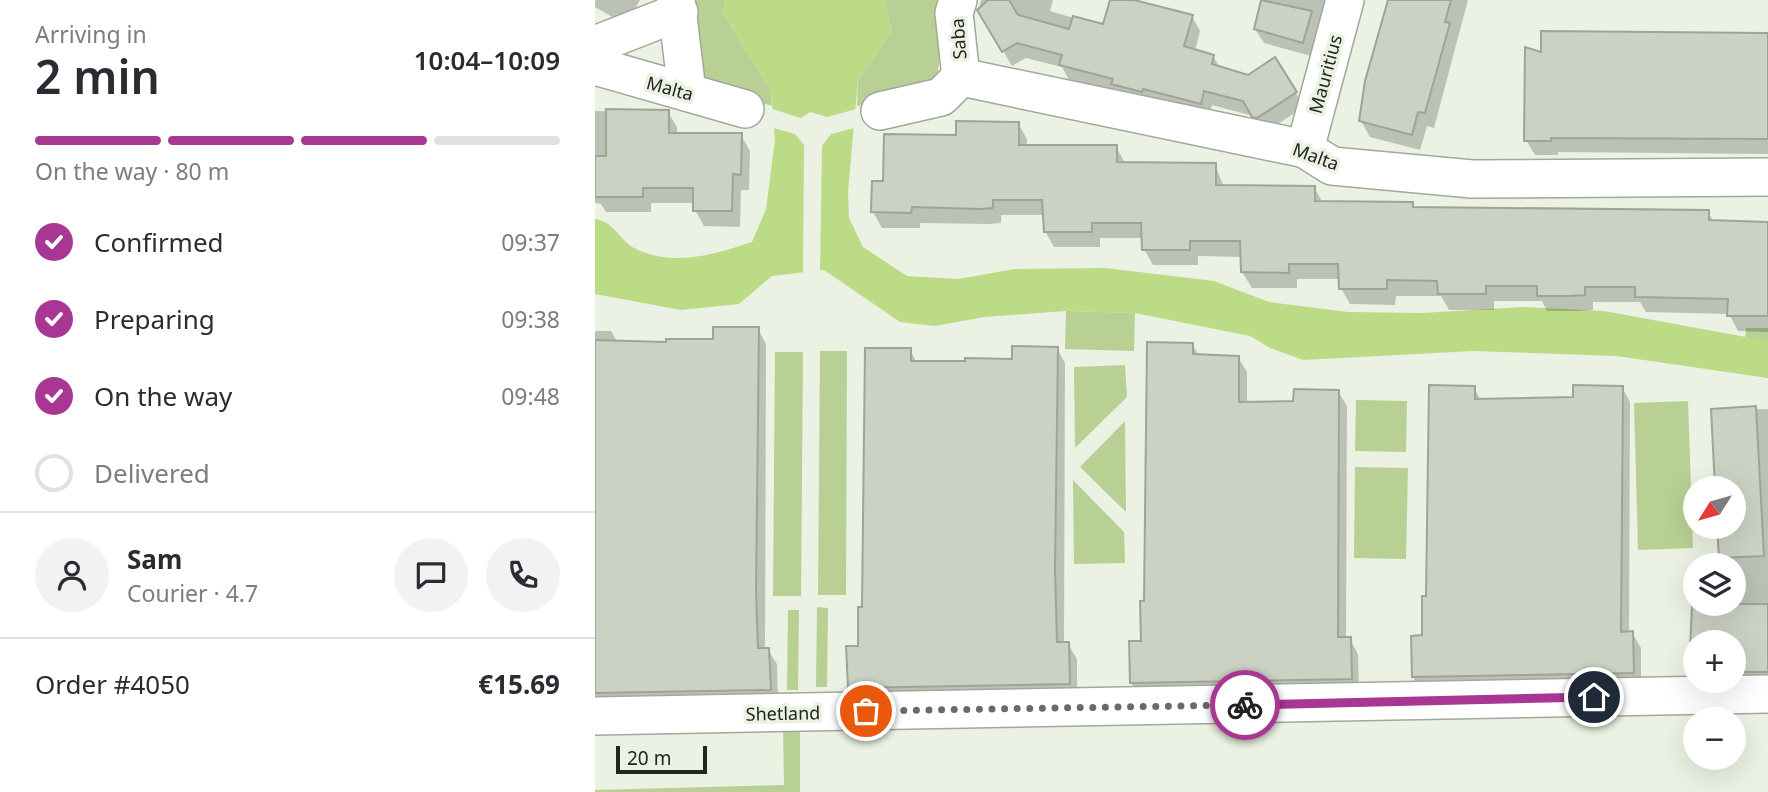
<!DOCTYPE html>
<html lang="en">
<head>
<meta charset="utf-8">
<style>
  body { margin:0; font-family:"Noto Sans",sans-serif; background:#f2f2f3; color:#2b2b33; height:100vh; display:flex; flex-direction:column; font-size:26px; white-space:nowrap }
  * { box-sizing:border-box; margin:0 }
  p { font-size:23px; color:#7c7c81 }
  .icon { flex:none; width:38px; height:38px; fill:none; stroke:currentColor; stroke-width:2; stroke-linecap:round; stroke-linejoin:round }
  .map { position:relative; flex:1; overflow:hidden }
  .sheet { display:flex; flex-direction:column; background:#fff; width:595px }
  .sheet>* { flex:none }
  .needle { width:46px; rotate:233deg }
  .buttons { position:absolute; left:1088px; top:476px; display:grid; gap:14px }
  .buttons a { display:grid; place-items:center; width:63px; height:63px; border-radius:50%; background:#fff; box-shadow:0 7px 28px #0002; font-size:35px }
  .scale { position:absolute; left:21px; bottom:18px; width:91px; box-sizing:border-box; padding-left:7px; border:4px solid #22241f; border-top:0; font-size:19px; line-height:24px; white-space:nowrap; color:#22241f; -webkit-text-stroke:5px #ebf2e3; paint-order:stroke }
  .pin { position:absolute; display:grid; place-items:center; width:60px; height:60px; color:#fff; margin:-30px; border:4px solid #fff; border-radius:50%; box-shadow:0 2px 7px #0007 }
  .courier { position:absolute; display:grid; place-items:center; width:70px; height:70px; margin:-35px; border:5px solid #a83793; border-radius:50%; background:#fff; color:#222; box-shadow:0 2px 9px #0007 }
  .head em { font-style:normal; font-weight:600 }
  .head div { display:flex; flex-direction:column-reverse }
  .head { display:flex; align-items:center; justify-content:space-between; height:119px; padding:0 35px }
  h1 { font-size:46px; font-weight:600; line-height:52px }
  .bar { display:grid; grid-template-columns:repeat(4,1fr); gap:10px 7px; align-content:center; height:84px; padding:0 35px }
  .bar i { height:9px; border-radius:5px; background:#e1e1e2 }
  .bar .current { background:#a83793 }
  .bar p { grid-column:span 4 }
  .line { display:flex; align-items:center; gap:18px; padding:0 35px; border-top:2px solid #e1e1e2 }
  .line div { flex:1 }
  .round { display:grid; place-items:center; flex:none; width:74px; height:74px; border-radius:37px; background:#f2f2f3 }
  ol { padding:0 35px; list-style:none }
  li { display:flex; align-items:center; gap:21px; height:77px }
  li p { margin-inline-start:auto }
  li .icon { padding:7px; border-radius:50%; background:#a83793; color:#fff; stroke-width:4 }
  li:last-child { color:#7c7c81 }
  li i { width:38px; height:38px; border:4px solid #e1e1e2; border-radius:50% }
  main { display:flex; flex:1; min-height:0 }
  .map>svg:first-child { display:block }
  .green { fill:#b8d094 }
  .water { fill:#bbdb87 }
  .pier { fill:#ebf2e3 }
  .shadow { fill:#0003; fill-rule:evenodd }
  .building { fill:#cbd1c3; stroke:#9ea497; stroke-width:2 }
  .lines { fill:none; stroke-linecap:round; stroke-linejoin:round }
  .minor-casing { stroke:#a2a89a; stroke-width:40 }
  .minor { stroke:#fff; stroke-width:37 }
  .done { stroke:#686c64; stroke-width:7; stroke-dasharray:0 12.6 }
  .route { stroke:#a83793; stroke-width:9 }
  .labels { text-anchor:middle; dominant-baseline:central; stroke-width:7; stroke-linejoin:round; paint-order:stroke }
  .street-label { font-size:18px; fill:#22241f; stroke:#ebf2e3 }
</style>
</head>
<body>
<main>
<section class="sheet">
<div class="head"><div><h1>2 min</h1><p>Arriving in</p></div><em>10:04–10:09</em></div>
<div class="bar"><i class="current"></i><i class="current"></i><i class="current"></i><i></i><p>On the way · 80 m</p></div>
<ol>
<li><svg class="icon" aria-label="check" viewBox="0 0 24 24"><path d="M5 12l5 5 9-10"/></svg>Confirmed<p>09:37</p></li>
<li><svg class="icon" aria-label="check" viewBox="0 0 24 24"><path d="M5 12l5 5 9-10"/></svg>Preparing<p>09:38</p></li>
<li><svg class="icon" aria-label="check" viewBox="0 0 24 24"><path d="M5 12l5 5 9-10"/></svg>On the way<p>09:48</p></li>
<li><i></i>Delivered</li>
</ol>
<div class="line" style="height:126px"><a class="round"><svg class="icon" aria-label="person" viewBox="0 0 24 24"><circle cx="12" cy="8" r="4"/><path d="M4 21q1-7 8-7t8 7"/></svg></a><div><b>Sam</b><p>Courier · 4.7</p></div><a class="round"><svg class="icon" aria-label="chat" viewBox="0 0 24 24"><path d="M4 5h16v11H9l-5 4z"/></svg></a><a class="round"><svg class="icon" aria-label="phone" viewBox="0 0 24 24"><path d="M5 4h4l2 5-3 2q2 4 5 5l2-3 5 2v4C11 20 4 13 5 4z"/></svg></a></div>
<div class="line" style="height:91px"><div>Order #4050</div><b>€15.69</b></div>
</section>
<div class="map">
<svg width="1173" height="792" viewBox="0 0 1173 792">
  <rect width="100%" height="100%" fill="#ebf2e3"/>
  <g class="green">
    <polygon points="91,0 131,0 128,13 176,91 177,106 103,85"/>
    <polygon points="289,0 351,0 342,79 336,90 262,106 263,79 297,32"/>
    <polygon points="471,311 540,313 539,351 470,349"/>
    <polygon points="1151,328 1173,328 1173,341 1150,339"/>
    <polygon points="225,351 252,351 251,595 223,595"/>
    <polygon points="180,352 208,352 206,596 178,596"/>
    <polygon points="530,365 532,397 480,448 479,367"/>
    <polygon points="761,400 812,401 811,452 760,451"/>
    <polygon points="1093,401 1098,548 1043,550 1039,403"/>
    <polygon points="530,421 531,512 485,467"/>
    <polygon points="760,467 813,468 811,559 759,558"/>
    <polygon points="478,480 529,532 530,563 479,564"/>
    <polygon points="222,607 233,608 232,687 221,687"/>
    <polygon points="193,610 204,610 203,690 192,690"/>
    <polygon points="188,723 205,723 205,792 0,792 0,790 189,785"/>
  </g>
  <path class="water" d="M131,0H289L297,32L263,79L253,192L254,218L268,247L312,276L363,279L420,269L510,268L619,281L674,302L753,312L826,313L929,307L1009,311L1173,341V378L1021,356L878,351L708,360L675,348L655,336L540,313L471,311L390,317L339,326L305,322L229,270L177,276L144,304L86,310L0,294V219C18,221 24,239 39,248C77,268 120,254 157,242L171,209L180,140L176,91L128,13Z"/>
  <polygon class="pier" points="174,108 206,118 215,112 232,117 265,108 263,127 236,134 227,146 225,274 208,276 209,145 200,134 175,127"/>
  <g class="shadow">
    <polygon points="0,0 45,0 31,25 0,7"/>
    <polygon points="386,0 458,0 455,11 509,27 517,0 532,0 597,16 605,31 600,51 618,56 625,68 701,93 709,107 671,132 658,116 617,105 614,118 474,80 467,67 431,58 417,66 384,10"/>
    <polygon points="668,0 731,0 716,56 669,43 660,29"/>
    <polygon points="794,0 873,0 839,128 832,126 825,150 775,137 766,121"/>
    <polygon points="1173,35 1173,154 963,152 963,155 940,155 931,140 947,54"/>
    <polygon points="0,111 73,112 82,127 82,134 146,135 155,151 154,190 146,190 145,227 109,226 100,210 100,203 56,203 56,212 11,212 6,204 0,203"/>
    <polygon points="423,123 432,139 432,146 521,147 530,163 620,165 629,187 719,187 728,203 817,204 820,209 1113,212 1119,222 1173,224 1173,332 1143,331 1134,314 1051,312 1045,302 998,302 998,310 984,311 952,311 947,301 899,301 899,310 854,310 846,296 801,296 800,305 755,304 746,288 745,279 702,279 702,288 657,288 647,272 647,257 603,256 603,265 558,265 549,249 548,238 505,238 505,247 459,247 450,231 450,215 406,215 406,223 394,224 325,223 325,228 287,228 278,212 290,183 362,136"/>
    <polygon points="163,329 171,344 170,650 173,650 182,664 183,704 0,707 0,331 16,331 23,343 73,344 120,340"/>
    <polygon points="597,344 604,356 643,357 652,372 652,403 700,403 743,391 752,406 751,639 755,639 763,654 764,693 545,697 536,683 548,642 551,603"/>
    <polygon points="462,348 470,363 469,644 473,644 482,659 482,698 263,702 254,688 265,648 269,608 315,350 322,363 418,361"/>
    <polygon points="1027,387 1035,402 1034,633 1037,633 1046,648 1046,688 827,692 818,677 879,388 886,401 979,398"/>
    <path d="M1173,409V686L1104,687L1095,672L1097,632H1100L1099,572L1101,604H1139V565H1126L1124,527H1139V488H1122L1118,410ZM1101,642H1139V681H1101Z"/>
  </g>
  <g class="building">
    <polygon points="393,0 414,0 423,15 474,29 478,16 508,24 515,0 539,0 598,15 589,46 619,55 617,64 653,75 680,57 702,92 662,118 657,117 648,101 609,91 606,104 548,89 547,92 516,84 518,79 464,65 467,55 422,43 407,52 382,10"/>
    <polygon points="666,0 717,11 708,43 659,29"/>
    <polygon points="793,0 856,0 850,22 855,23 830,113 823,112 817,135 764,121 770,81"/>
    <polygon points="946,31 1173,33 1173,139 956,138 956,141 929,141 930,47 946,52"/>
    <polygon points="11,109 74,110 74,133 147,133 146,175 138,174 137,211 98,211 98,188 48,188 48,197 0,197 0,156 11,156"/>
    <polygon points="361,121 424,122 424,145 522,145 522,162 621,163 621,185 720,186 720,201 818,202 818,207 1114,210 1114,220 1173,222 1173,316 1132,316 1133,299 1040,297 1040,287 990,287 990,295 974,296 942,296 942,286 891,286 891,294 843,294 842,281 792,280 792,289 744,289 743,264 694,264 694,273 646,272 645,241 595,241 595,250 547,250 546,223 497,223 497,232 449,232 447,200 398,200 398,208 385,209 317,207 316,213 276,212 277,181 288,181 289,134 361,135"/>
    <polygon points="118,327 164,327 161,592 163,648 174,648 176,690 0,693 0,340 71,342 71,339 118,339"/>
    <polygon points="552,342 598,343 598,354 644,356 644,402 698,401 699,389 744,390 743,637 756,637 757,679 535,683 534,641 546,641 545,601 549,601"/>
    <polygon points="417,346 463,347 460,568 462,642 474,642 475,684 253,688 251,646 263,646 263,607 267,607 270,348 316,348 316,361 370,361 370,358 417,359"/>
    <polygon points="834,385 880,386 880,399 978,397 978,385 1028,386 1026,632 1038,631 1039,673 817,677 816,636 827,635 827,596 831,596"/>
    <polygon points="1161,406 1169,556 1124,558 1122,527 1139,527 1139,488 1120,488 1116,409"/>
    <polygon points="1097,604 1173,604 1173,672 1139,672 1139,642 1101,642 1101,672 1094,672"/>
  </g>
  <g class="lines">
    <defs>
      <g id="minor">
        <polyline points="81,0 92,92"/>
        <polyline points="363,0 359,13 366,77"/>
        <polyline points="0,45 84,12"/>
        <polyline points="0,66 150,109"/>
        <polyline points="285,111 346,97 366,77 710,149 737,166 877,179 1173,177"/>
        <polyline points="710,149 750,0"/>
        <polyline points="0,716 1173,694"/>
      </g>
    </defs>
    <use href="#minor" class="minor-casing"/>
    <use href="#minor" class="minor"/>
  </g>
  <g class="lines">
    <polyline class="done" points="271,711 650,705"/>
    <polyline class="route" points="650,705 999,697"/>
  </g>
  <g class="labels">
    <g class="street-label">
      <text transform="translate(363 39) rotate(-94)">Saba</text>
      <text transform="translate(730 74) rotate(-75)">Mauritius</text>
      <text transform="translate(75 88) rotate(15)">Malta</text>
      <text transform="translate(721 156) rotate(20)">Malta</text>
      <text transform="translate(188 713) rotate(-1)">Shetland</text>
    </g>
  </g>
</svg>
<div class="buttons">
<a><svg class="needle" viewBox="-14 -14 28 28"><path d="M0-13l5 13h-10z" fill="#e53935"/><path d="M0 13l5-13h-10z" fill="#7c7c81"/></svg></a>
<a><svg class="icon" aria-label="layers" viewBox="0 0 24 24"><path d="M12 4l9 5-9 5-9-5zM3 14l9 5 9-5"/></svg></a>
<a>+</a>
<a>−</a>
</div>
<div class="scale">20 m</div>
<div class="pin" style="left:271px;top:711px;background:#ea580c"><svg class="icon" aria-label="bag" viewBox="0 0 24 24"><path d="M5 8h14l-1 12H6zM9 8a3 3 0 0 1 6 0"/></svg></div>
<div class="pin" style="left:999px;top:697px;background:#1f2937"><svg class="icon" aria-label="home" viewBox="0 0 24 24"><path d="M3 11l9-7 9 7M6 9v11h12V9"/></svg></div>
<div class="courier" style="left:650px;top:705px"><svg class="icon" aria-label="bike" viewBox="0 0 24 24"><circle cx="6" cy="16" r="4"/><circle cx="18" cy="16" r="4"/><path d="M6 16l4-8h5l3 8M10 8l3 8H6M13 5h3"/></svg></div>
</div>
</main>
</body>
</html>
